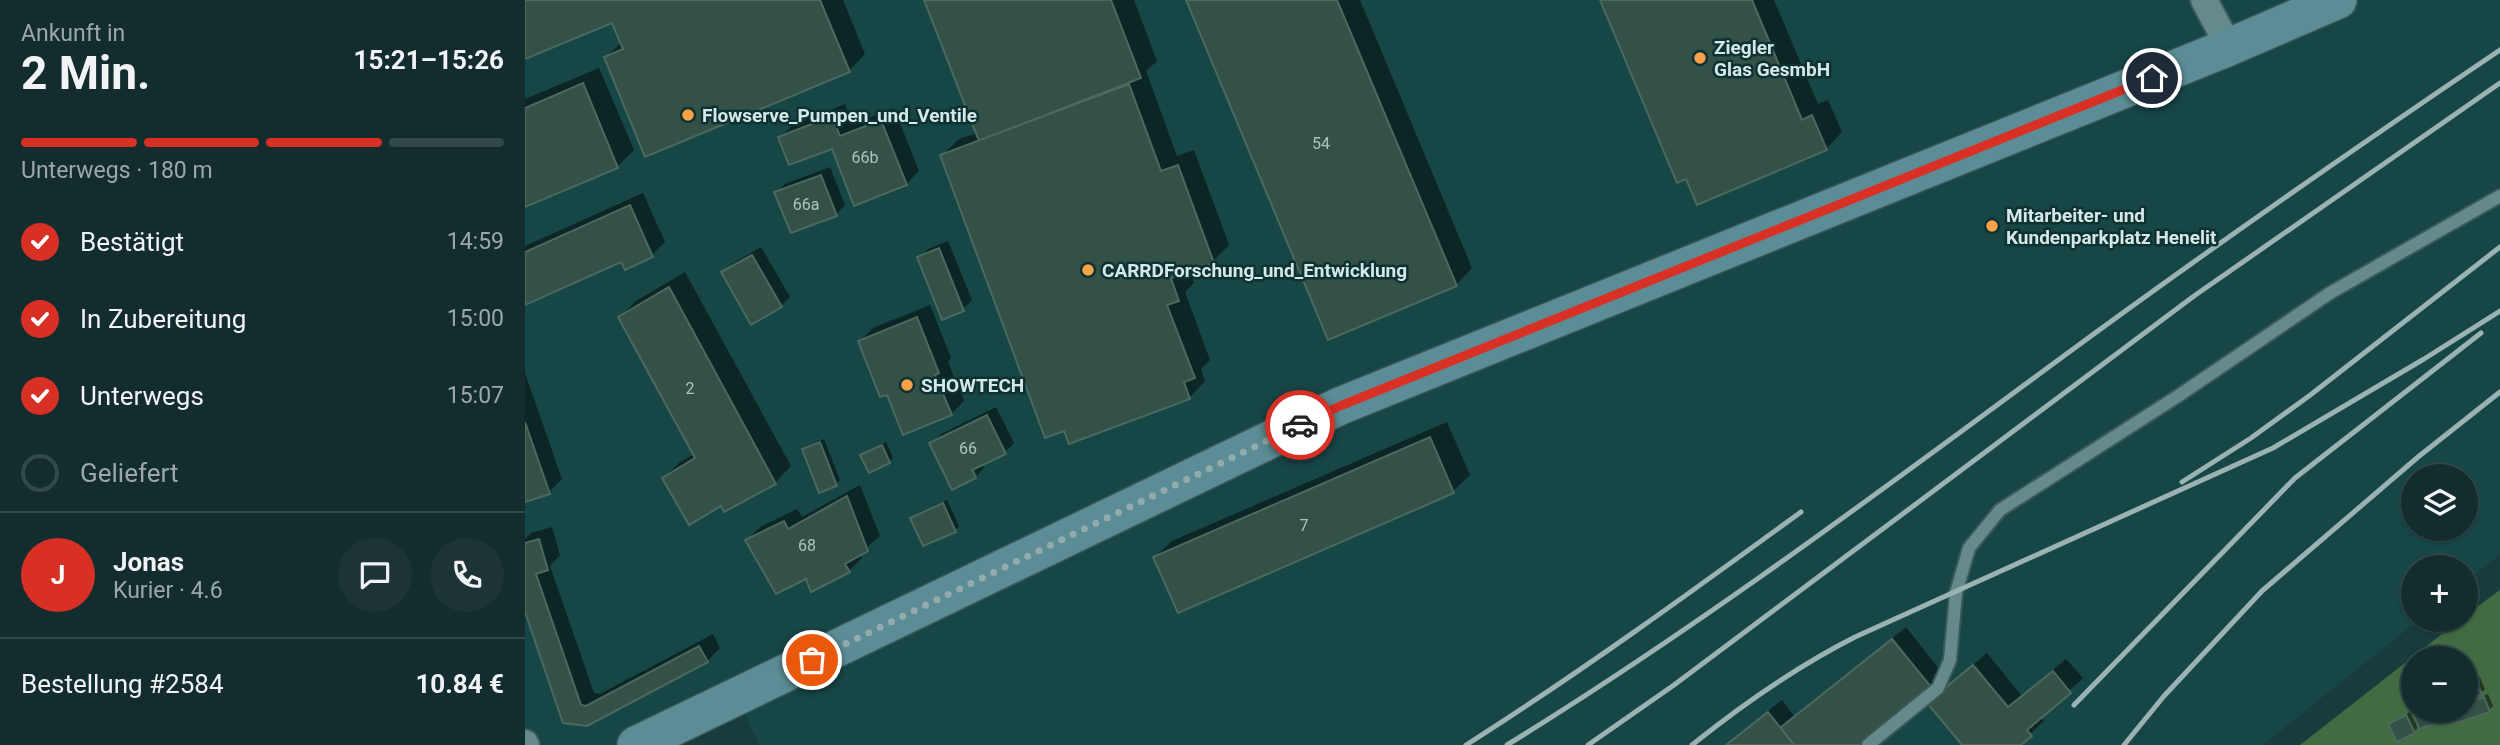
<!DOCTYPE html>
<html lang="de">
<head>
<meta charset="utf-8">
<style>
  body { margin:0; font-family:Roboto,sans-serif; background:#1c3435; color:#f1f3f6; height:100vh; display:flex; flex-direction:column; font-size:26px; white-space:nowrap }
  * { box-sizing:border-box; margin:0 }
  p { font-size:23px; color:#9da7aa }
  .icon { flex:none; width:38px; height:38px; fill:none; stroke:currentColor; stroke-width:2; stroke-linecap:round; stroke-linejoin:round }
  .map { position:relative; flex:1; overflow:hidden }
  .panel { display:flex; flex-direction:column; background:#132c2d; width:525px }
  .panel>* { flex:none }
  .controls { position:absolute; left:1876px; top:464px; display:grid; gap:14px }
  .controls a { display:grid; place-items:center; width:77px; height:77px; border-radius:50%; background:#132c2d; box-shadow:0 2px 5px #0004,0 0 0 2px #324849; font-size:35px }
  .pin { position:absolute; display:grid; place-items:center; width:60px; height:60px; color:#fff; margin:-30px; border:4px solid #fff; border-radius:50%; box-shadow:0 2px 7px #0007 }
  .courier { position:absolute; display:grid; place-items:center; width:70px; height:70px; margin:-35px; border:5px solid #d93025; border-radius:50%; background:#fff; color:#222; box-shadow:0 2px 9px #0007 }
  .overview em { font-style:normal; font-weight:700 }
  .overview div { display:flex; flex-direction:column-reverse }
  .overview { display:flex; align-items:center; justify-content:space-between; height:119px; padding:0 21px }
  h1 { font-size:46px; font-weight:700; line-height:52px }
  .bar { display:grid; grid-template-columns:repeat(4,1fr); gap:10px 7px; align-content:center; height:84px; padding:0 21px }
  .bar i { height:9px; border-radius:5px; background:#324849 }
  .bar .active { background:#d93025 }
  .bar p { grid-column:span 4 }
  .line { display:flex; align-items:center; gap:18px; padding:0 21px; border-top:2px solid #324849 }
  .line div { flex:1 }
  .round { display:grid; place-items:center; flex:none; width:74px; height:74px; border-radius:37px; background:#1c3435 }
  ol { padding:0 21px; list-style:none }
  li { display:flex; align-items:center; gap:21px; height:77px }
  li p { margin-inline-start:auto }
  li .icon { padding:7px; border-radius:50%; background:#d93025; color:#fff; stroke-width:4 }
  li:last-child { color:#9da7aa }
  li i { width:38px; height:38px; border:4px solid #324849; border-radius:50% }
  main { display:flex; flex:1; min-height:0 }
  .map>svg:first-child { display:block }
  .built { fill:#174647; fill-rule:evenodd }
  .green { fill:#436b41; fill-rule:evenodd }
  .shadow { fill:#0007 }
  .building { fill:#345147; stroke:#4b695e; stroke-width:2 }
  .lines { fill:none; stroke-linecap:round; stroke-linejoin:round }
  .lane-casing { stroke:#3c595a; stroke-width:16 }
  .street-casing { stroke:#3c595a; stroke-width:30 }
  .secondary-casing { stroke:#3c595a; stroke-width:40 }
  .lane { stroke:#668a8a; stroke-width:12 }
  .street { stroke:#668a8a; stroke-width:26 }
  .secondary { stroke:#5c8d96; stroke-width:37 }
  .rail { stroke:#9ab2b2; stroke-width:5 }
  .done { stroke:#93abac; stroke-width:7; stroke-dasharray:0 12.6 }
  .route { stroke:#d93025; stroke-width:9 }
  .poi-dot { fill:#f7a149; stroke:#0e3132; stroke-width:2.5 }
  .labels { text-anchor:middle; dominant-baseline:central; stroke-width:5; stroke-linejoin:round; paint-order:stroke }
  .number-label { font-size:16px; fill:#adc2c0 }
  .poi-label { font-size:19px; font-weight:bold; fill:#d5e8e8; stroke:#0e3132; text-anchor:start }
</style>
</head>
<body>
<main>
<section class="panel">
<div class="overview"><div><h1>2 Min.</h1><p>Ankunft in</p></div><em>15:21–15:26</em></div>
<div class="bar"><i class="active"></i><i class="active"></i><i class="active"></i><i></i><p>Unterwegs · 180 m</p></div>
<ol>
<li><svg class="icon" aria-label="check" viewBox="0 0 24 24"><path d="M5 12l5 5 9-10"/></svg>Bestätigt<p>14:59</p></li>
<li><svg class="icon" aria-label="check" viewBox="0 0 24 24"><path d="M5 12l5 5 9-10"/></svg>In Zubereitung<p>15:00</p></li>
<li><svg class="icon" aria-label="check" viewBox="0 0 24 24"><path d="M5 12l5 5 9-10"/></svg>Unterwegs<p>15:07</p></li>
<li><i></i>Geliefert</li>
</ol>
<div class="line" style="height:126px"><b class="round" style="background:#d93025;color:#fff">J</b><div><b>Jonas</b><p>Kurier · 4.6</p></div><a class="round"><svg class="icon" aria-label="chat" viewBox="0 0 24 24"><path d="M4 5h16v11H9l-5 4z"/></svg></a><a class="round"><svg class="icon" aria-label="phone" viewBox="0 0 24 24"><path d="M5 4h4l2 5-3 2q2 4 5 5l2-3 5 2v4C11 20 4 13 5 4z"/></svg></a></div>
<div class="line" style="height:91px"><div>Bestellung #2584</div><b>10.84 €</b></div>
</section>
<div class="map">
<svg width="1975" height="745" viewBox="0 0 1975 745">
  <rect width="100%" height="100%" fill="#193b3c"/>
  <path class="built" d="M0,0H1975V555L1941,582V567H1888V620H1894L1738,745H234L220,714L98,745H0ZM1888,476H1941V528H1888Z"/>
  <path class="green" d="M1975,590V745H1775L1935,620H1941V615ZM1888,658H1941V710H1888Z"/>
  <g class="shadow">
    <polygon points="0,0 318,0 340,54 324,71 81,57 97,42 88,21 0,57"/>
    <polygon points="401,0 609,0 632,61 621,71 652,156 669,150 704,245 688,261 664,270 669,283 660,292 685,360 676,369 680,381 664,398 417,156 434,139 452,133"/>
    <polygon points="663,0 835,0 947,268 931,285"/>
    <polygon points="1077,0 1249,0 1293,104 1303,100 1317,132 1301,149 1162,177"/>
    <polygon points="74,68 109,150 92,167 0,205 0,99"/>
    <polygon points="320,104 328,124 369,108 394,171 381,184 308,146 255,138 268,125"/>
    <polygon points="305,167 320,205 311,214 251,193 260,184"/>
    <polygon points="118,193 140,242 127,255 97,260 0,304 0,246"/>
    <polygon points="423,241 447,300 438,309 394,258 403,249"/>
    <polygon points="236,247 265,297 256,306 198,273 207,264"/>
    <polygon points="160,272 266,466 250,483 197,504 139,478 155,462 169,454 95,317 111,301"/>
    <polygon points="405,305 426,358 423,362 439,401 426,414 363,392 335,341 348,328"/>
    <polygon points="0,373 37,479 24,492 0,500"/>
    <polygon points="471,407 489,443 480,452 457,463 459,468 452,475 445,462 448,476 451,476 428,487 407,443 416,434"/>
    <polygon points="922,422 945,475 928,491 654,610 630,557 647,541"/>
    <polygon points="299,439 315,480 311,484 280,449 284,445"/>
    <polygon points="361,442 368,458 364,462 338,455"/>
    <polygon points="335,485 355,536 334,554 337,558 324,571 282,576 222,540 235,527 272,509 277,517"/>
    <polygon points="422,500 434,526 430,530 387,519 391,514"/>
    <polygon points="27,527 35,555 25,566 69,693 75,694 188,634 195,648 182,661 61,724 0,607 0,539 6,533"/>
    <polygon points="1381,627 1418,674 1405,687 1332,745 1200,745 1257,700 1269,716"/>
    <polygon points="1462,653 1497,696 1541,659 1558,678 1515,717 1519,721 1493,745 1439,745 1417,691"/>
    <polygon points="1955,677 1960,689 1951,699 1963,694 1968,706 1964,710 1941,710 1941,683"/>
    <polygon points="1889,710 1920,710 1922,714 1918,718 1895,726 1889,732 1865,724 1885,712 1890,722 1893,721"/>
  </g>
  <g class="building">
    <polygon points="0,0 295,0 325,72 120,157 79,57 98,49 87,23 0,59"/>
    <polygon points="399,0 586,0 616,78 454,141"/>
    <polygon points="661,0 812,0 932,286 803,340"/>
    <polygon points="1075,0 1227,0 1277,120 1287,115 1302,150 1172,205 1161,179 1152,183"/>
    <polygon points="58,83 93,168 0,207 0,108"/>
    <polygon points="604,84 636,171 653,165 689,263 646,278 654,301 642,305 670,378 659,382 665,399 544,444 539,431 520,438 415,155"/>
    <polygon points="307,116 315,136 356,120 382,185 329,206 307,149 264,165 253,137"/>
    <polygon points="296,175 312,216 266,233 249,192"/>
    <polygon points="105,205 128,257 100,270 96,262 0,305 0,252"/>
    <polygon points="414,248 439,311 417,320 392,257"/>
    <polygon points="227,255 257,307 226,325 196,272"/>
    <polygon points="144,287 251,484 199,512 196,506 164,525 137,478 170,458 93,317"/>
    <polygon points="392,317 414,373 410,375 427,415 378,435 362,395 355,397 333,341"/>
    <polygon points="462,415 481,454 447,470 451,478 427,490 404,443"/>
    <polygon points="0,422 25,494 0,502"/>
    <polygon points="905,437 929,493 653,613 628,557"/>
    <polygon points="295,442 312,486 294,493 277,449"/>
    <polygon points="357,445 365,463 344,473 335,455"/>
    <polygon points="322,496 343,551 320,564 325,572 286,592 281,579 251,594 220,540 259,521 263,529"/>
    <polygon points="418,503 431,532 398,546 385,518"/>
    <polygon points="14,539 23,570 11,574 56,705 61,706 174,646 183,662 62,726 38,723 0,612 0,543"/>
    <polygon points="1367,639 1407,688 1335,745 1269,745 1255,728"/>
    <polygon points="1448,665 1483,707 1528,671 1546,693 1502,730 1507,736 1496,745 1437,745 1402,703"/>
    <polygon points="1951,680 1957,695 1941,701 1941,684"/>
    <polygon points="1959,697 1965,712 1932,723 1928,710 1941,710 1941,704"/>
    <polygon points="1887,710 1915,710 1919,720 1894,729"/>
    <polygon points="1243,712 1269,745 1201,745"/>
    <polygon points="1881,715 1890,733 1872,742 1863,724"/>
  </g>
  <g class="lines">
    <defs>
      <polyline id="lane" points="1343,745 1413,688 1425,660 1431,593 1444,548 1475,510 1653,396 1805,293 1975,196"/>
      <g id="street">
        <polyline points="1679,0 1704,47"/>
        <polyline points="0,743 1,745"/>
      </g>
      <polyline id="secondary" points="111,745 815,406 1704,47 1813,0"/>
    </defs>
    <use href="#lane" class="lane-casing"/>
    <use href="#street" class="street-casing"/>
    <use href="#secondary" class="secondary-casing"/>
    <use href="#lane" class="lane"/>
    <use href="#street" class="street"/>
    <use href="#secondary" class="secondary"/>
    <g class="rail">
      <polyline points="1657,482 1726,438 1784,396 1975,247"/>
      <polyline points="1549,705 1770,478 1956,333"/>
      <path d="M941,745C1056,672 1166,592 1276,512"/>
      <path d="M982,745C1174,627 1355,491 1536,358C1680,252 1827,150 1975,50"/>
      <polyline points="1063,745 1149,685 1669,296 1975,83"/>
      <path d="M1167,745C1218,704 1271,667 1330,637L1748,448L1899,359L1975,311"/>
      <polyline points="1599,745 1639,696 1737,591 1893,457 1975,392"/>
    </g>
  </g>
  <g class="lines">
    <polyline class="done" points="287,660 775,425"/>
    <polyline class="route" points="775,425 815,406 1627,78"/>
  </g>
  <g class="poi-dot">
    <circle cx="1175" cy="58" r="7"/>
    <circle cx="163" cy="115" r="7"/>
    <circle cx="1467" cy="226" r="7"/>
    <circle cx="563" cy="270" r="7"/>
    <circle cx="382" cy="385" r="7"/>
  </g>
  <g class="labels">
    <g class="number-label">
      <text x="796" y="143">54</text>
      <text x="340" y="157">66b</text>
      <text x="281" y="204">66a</text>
      <text x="165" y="388">2</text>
      <text x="443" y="448">66</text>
      <text x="779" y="525">7</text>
      <text x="282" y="545">68</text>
    </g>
    <g class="poi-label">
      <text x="1189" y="47">Ziegler<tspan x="1189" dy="22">Glas GesmbH</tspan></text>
      <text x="177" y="115">Flowserve_Pumpen_und_Ventile</text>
      <text x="1481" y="215">Mitarbeiter- und<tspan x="1481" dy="22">Kundenparkplatz Henelit</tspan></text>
      <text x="577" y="270">CARRDForschung_und_Entwicklung</text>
      <text x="396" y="385">SHOWTECH</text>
    </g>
  </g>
</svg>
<div class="controls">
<a><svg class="icon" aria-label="layers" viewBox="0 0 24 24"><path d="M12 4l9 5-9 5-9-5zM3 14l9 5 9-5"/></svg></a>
<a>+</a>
<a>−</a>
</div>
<div class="pin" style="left:287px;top:660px;background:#ea580c"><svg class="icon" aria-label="bag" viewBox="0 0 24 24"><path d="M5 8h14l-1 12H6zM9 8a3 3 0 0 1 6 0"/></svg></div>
<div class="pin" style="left:1627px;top:78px;background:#1f2937"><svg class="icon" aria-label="home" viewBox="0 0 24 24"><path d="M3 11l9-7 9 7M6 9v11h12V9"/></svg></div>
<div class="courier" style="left:775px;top:425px"><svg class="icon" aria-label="car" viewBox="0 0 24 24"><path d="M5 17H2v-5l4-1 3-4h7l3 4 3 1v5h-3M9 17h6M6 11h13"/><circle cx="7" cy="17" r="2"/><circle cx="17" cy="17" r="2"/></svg></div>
</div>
</main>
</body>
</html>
